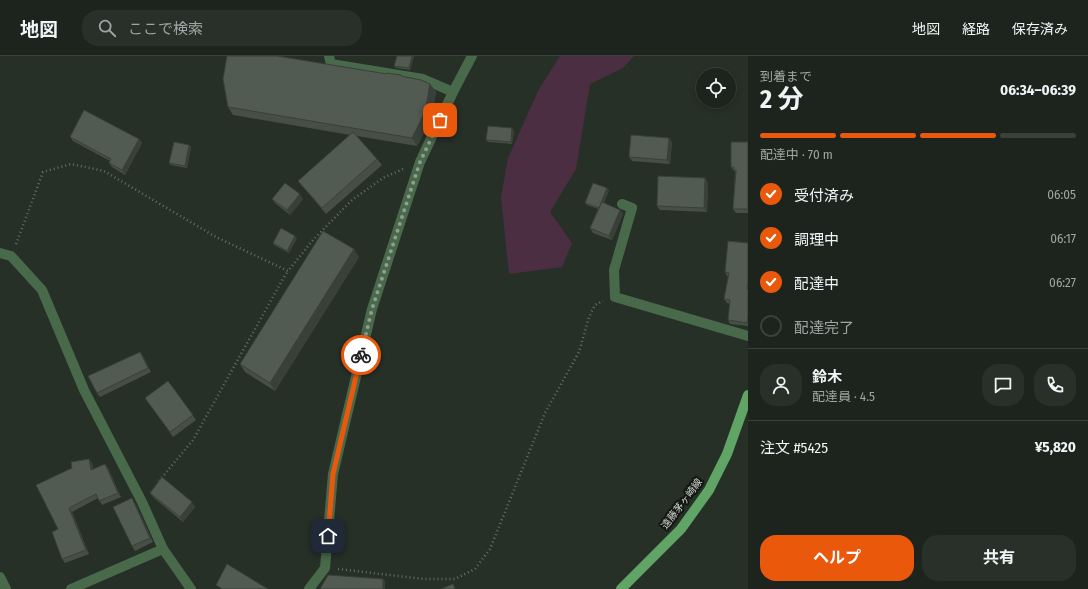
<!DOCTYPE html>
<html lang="ja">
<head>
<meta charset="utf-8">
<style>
  body { margin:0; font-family:"Fira Sans Condensed","Noto Sans JP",sans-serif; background:#29302a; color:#f1f3f6; height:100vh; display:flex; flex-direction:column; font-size:15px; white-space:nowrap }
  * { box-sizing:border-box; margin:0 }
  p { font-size:13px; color:#a0a4a4 }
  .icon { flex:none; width:22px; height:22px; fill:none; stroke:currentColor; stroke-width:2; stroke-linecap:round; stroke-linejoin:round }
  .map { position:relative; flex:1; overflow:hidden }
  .drawer { display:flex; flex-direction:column; background:#1c241d; width:340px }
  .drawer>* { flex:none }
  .fabs { position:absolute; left:696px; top:12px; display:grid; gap:8px }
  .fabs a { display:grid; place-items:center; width:40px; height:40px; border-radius:50%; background:#1c241d; box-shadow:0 2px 6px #0003,0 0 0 1px #3a413b; font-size:20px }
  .pin { position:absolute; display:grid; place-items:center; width:34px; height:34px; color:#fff; margin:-17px; border-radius:8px; box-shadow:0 2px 6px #0006 }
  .courier { position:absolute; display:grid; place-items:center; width:40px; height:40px; margin:-20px; border:3px solid #ea580c; border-radius:50%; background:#fff; color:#222; box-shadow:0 1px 5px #0007 }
  .overview em { font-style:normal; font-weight:700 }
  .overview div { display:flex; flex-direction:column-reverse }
  .overview { display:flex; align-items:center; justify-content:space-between; height:68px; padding:0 12px }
  h1 { font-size:26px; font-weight:700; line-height:30px }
  .bar { display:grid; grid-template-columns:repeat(4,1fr); gap:6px 4px; align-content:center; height:48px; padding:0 12px }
  .bar i { height:5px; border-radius:3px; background:#3a413b }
  .bar .selected { background:#ea580c }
  .bar p { grid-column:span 4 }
  .line { display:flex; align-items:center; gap:10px; padding:0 12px; border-top:1px solid #3a413b }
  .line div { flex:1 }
  .round { display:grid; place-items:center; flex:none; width:42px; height:42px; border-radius:16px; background:#29302a }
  ol { padding:0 12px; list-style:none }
  li { display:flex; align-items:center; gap:12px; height:44px }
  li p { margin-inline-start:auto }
  li .icon { padding:4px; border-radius:50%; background:#ea580c; color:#fff; stroke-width:4 }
  li:last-child { color:#a0a4a4 }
  li i { width:22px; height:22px; border:2px solid #3a413b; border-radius:50% }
  .cta { display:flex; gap:8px; margin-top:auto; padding:8px 12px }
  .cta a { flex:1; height:46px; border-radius:16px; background:#ea580c; color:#fff; font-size:16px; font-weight:700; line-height:46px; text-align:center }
  .cta a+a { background:#29302a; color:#f1f3f6 }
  header { display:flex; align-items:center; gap:24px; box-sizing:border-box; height:56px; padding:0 20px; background:#1c241d; border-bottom:1px solid #3a413b }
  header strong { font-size:19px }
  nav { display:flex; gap:22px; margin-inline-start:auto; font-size:14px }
  .search { width:280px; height:36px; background:#29302a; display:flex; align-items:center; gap:10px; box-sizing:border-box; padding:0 14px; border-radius:16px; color:#a0a4a4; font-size:15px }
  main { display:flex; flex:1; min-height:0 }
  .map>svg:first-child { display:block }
  .green { fill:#4b2e41 }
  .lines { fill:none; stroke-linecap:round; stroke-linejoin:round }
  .path { stroke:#676f67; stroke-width:2.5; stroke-dasharray:1 3; stroke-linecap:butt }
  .minor { stroke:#49694b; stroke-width:10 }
  .major { stroke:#60a466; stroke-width:10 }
  .wall { fill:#464e46 }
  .shaded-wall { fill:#394039 }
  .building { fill:#515b51; stroke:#394039 }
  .done { stroke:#939b94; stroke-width:4; stroke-dasharray:0 7.2 }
  .route { stroke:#ea580c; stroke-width:5 }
  .labels { text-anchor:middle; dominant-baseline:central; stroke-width:4; stroke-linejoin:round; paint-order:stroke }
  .street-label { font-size:10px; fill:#ced4ce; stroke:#121612 }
</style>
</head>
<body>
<header>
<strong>地図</strong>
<div class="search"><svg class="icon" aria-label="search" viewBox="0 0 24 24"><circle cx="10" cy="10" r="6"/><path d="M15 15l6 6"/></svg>ここで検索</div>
<nav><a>地図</a><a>経路</a><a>保存済み</a></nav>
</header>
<main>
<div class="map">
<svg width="748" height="533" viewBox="0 0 748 533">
  <rect width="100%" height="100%" fill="#263027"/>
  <polygon class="green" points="560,0 634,0 623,12 590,28 576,113 550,156 572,187 562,211 509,218 501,141 508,102 539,33"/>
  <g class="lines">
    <g class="path">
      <polyline points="16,188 43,116 71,108 104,115 216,181 288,215 313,184 352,144 383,122 403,113"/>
      <polyline points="159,425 193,384 283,223 288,215"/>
      <polyline points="338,513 424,523 455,523 475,513 490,493 545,357 579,296 589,261 595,249 603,245"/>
    </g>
    <g class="minor">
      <polyline points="329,0 331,8 423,23 453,36"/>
      <polyline points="622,148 632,152 614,214 615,241 748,280"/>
      <polyline points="0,197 11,200 42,234 84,334 142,446 163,493 191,533"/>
      <polyline points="0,521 6,533"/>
      <polyline points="71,533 163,493"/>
      <polyline points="309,533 325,512 333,418 372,253 420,106 453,36 472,0"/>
    </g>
    <polyline class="major" points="621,533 681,473 709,434 727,398 748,339"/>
  </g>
  <g class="wall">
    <polygon points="414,0 410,14 396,12 394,10"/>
    <polygon points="387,18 401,19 403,21 430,28 436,36 431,64 417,90 357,80 377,103 382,109 326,158 303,131 298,125 350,79 233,59 228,51"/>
    <polygon points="514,75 512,88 488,86 486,84"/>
    <polygon points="70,81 139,83 142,87 125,119 112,111 109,107 110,105 73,85"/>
    <polygon points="672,86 670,108 632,105 629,101"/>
    <polygon points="748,86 748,157 736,157 733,153 735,116 734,115 731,111"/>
    <polygon points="189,89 191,91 187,112 171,109 169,107"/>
    <polygon points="705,122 708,127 707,156 660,154 657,150"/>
    <polygon points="609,134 604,147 620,154 623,158 612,184 593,177 590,172 598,153 587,149 585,147"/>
    <polygon points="272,143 303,143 290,159 275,147"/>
    <polygon points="297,182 289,197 274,189 273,187"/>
    <polygon points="748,187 748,270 730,268 728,264 730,248 727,247 724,243 728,220 727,220 725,216"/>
    <polygon points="359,201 275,335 245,316 240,308"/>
    <polygon points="143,300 151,316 100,341 97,337"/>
    <polygon points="168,325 196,364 173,381 145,342"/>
    <polygon points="89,403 92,407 93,414 108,412 121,441 102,449 98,442 72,456 89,498 65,507 62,503 58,473"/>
    <polygon points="150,437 195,451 183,466 153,441"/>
    <polygon points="132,442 135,447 153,486 135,495 132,490"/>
  </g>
  <g class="shaded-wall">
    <polygon points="412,0 414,0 410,14 409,12"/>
    <polygon points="430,28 436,36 431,64 417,90 412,82"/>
    <polygon points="512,72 514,75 512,88 511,86"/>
    <polygon points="669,82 672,86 670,108 667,104"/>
    <polygon points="139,83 142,87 125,119 122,114"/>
    <polygon points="189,89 191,91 187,112 185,110"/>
    <polygon points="705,122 708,127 707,156 704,152"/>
    <polygon points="607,132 609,134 601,154 599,152"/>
    <polygon points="300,138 303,143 290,159 287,154"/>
    <polygon points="620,154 623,158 612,184 609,180"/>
    <polygon points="295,180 297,182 289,197 287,195"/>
    <polygon points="354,193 359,201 275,335 270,327"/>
    <polygon points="140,296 143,300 151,316 148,312"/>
    <polygon points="89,403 92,407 94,419 91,414"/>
    <polygon points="105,408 108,412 121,441 118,437"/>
    <polygon points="132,442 135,447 153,486 150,482"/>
    <polygon points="192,446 195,451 183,466 180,461"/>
    <polygon points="69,452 72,456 89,498 86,494"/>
    <polygon points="383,523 385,525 385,533 383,533"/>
  </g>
  <g class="building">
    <polygon points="227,0 277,0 387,18 387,17 401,19 401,20 421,24 430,28 425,56 412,82 228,51 223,23"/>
    <polygon points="397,0 412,0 409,12 394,10"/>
    <polygon points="84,54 139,83 122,114 109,107 111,103 70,81"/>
    <polygon points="488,70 512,72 511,86 486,84"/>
    <polygon points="353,76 377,103 322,152 298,125"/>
    <polygon points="631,79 669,82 667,104 629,101"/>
    <polygon points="174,86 189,89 185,110 169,107"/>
    <polygon points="731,86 748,86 748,153 733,153 736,114 734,114 734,111 731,111"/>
    <polygon points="658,120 705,122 704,152 657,150"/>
    <polygon points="285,127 300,138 287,154 272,143"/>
    <polygon points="593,127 607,132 599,152 585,147"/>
    <polygon points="602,146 620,154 609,180 590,172"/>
    <polygon points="281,172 295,180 287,195 273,187"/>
    <polygon points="323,175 354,193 270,327 240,308"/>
    <polygon points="728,185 748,187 748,226 747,233 748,233 748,260 747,267 728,264 730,244 724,243 729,217 725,216"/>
    <polygon points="140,296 148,312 97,337 88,320"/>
    <polygon points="168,325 193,359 170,376 145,342"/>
    <polygon points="89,403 91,414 105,408 118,437 99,445 96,438 69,452 86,494 62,503 52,476 58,473 36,429 72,412 71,406"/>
    <polygon points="162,421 192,446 180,461 150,437"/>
    <polygon points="132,442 150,482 132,490 113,451"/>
    <polygon points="227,508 268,533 222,533 216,529"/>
    <polygon points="328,519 383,523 383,533 320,533"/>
    <polygon points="453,528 455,533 441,533"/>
  </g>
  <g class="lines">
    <polyline class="done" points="361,299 372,253 420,106 440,64"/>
    <polyline class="route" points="328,480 333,418 361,299"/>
  </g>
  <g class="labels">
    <g class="street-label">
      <text transform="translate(682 448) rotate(-53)">遠藤茅ヶ崎線</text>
    </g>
  </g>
</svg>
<div class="fabs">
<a><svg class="icon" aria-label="locate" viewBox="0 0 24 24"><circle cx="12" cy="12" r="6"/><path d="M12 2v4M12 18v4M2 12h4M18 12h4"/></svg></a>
</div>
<div class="pin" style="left:440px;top:64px;background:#ea580c"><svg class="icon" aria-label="bag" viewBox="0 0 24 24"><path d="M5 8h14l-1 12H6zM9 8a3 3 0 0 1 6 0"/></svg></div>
<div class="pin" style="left:328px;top:480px;background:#1f2937"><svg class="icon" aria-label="home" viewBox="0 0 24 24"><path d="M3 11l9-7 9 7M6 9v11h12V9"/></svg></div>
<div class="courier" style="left:361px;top:299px"><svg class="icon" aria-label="bike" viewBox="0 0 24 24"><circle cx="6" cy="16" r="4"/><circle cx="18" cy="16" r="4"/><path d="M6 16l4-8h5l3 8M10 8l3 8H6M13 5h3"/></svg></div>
</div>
<section class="drawer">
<div class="overview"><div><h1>2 分</h1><p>到着まで</p></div><em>06:34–06:39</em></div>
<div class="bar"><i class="selected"></i><i class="selected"></i><i class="selected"></i><i></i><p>配達中 · 70 m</p></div>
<ol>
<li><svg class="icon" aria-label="check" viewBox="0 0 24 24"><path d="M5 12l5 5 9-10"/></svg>受付済み<p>06:05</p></li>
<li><svg class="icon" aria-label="check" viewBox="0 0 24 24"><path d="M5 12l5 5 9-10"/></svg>調理中<p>06:17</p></li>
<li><svg class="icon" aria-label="check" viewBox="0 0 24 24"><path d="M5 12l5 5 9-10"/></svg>配達中<p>06:27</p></li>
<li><i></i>配達完了</li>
</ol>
<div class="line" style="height:72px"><a class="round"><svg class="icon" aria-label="person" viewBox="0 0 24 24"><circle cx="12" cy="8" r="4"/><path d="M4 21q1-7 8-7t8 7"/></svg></a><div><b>鈴木</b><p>配達員 · 4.5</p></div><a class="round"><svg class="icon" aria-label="chat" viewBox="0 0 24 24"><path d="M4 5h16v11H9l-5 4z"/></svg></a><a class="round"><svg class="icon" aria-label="phone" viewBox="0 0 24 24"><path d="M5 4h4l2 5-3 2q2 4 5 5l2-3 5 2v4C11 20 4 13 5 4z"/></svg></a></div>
<div class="line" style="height:52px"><div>注文 #5425</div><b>¥5,820</b></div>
<div class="cta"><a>ヘルプ</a><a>共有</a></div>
</section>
</main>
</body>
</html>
